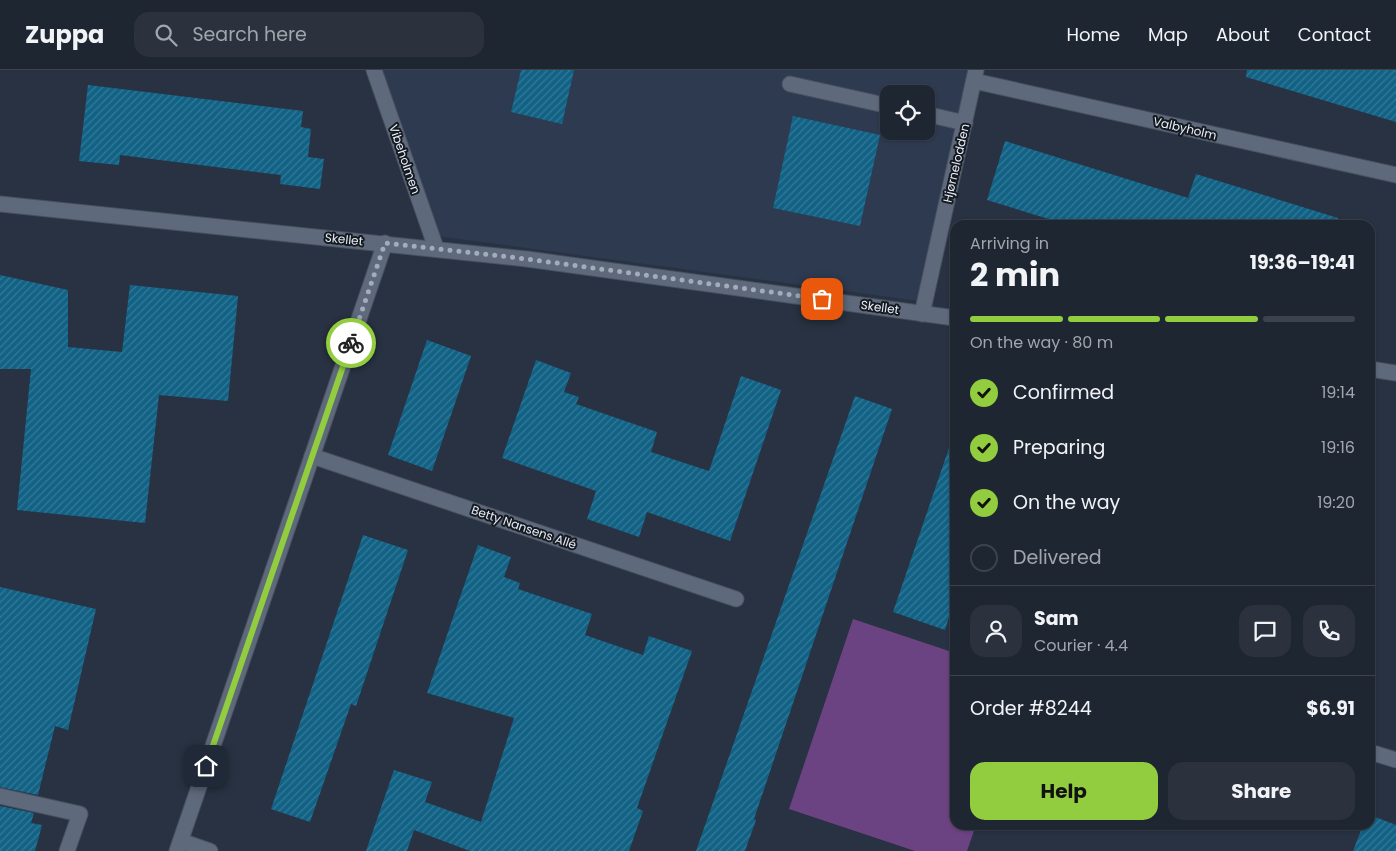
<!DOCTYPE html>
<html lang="en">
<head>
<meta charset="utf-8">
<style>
  body { margin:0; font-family:Poppins,sans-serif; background:#2b323e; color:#f1f3f6; height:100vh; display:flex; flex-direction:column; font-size:19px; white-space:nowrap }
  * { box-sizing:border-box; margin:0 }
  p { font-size:16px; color:#a1a5ac }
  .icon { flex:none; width:28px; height:28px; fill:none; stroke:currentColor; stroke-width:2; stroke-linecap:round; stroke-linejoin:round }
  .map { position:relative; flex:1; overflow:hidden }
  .side { position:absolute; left:950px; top:150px; width:425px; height:610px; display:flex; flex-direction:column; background:#1e2632; border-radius:15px; box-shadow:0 1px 4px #0004,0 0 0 1px #3c434d }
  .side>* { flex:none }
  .tools { position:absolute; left:880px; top:15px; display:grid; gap:10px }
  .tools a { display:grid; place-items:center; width:55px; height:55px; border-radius:10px; background:#1e2632; box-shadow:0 1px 4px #0004,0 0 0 1px #3c434d; font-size:25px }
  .pin { position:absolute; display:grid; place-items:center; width:42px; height:42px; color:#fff; margin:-21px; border-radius:10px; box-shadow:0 2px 8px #0006 }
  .courier { position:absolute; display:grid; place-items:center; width:50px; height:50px; margin:-25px; border:4px solid #91cd3f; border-radius:50%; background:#fff; color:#222; box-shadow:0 1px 6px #0007 }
  .headline em { font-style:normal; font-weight:700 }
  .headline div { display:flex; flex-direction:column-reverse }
  .headline { display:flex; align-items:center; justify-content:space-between; height:85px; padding:0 20px }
  h1 { font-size:32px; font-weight:700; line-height:38px }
  .bar { display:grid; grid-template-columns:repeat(4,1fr); gap:8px 5px; align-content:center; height:60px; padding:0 20px }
  .bar i { height:6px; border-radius:4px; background:#3c434d }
  .bar .current { background:#91cd3f }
  .bar p { grid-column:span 4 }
  .line { display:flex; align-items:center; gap:12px; padding:0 20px; border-top:1px solid #3c434d }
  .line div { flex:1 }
  .round { display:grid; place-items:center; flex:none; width:52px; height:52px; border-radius:15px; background:#2b323e }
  ol { padding:0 20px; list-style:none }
  li { display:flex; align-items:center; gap:15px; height:55px }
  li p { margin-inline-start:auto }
  li .icon { padding:5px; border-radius:50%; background:#91cd3f; color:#111; stroke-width:4 }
  li:last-child { color:#a1a5ac }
  li i { width:28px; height:28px; border:2px solid #3c434d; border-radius:50% }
  .action { display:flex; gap:10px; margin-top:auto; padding:10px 20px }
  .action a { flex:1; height:58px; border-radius:15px; background:#91cd3f; color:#111; font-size:20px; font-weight:700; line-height:58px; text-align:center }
  .action a+a { background:#2b323e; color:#f1f3f6 }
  header { display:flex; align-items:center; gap:30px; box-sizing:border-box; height:70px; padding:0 25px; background:#1e2632; border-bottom:1px solid #3c434d }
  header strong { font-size:24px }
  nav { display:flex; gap:28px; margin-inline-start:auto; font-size:18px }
  .search { width:350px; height:45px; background:#2b323e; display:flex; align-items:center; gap:12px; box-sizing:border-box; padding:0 18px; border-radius:15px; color:#a1a5ac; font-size:19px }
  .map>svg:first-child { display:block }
  .built { fill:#2d3a50; fill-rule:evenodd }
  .park { fill:#6c4382 }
  .building { fill:url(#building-hatch) }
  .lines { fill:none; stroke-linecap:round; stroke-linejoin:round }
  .lane-casing { stroke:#48505e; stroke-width:17 }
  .street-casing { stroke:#48505e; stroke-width:17 }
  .lane { stroke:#5e6a7c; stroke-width:15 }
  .street { stroke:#5e6a7c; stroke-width:15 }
  .done { stroke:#a5acb9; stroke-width:5; stroke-dasharray:0 9 }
  .route { stroke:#91cd3f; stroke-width:6 }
  .labels { text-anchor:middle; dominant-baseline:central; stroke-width:4; stroke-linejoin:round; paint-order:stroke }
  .street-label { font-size:12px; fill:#e8eef9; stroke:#151a21 }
</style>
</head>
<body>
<header>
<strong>Zuppa</strong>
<div class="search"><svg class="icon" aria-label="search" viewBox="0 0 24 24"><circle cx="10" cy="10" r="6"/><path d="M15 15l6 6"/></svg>Search here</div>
<nav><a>Home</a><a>Map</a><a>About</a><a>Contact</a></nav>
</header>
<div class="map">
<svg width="1396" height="781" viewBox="0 0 1396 781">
  <defs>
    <pattern id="building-hatch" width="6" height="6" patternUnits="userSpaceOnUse" patternTransform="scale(1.25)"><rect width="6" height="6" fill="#126285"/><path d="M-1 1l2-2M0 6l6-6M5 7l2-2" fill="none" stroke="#347997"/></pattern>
  </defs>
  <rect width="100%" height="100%" fill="#283242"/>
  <path class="built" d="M379,0H970L919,231L437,166ZM889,24H926V61H889Z"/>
  <polygon class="park" points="853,549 955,583 955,755 976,755 967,781 915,781 789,739"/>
  <g class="building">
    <polygon points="521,0 574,0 562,54 511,42"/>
    <polygon points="1247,0 1396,0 1396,52 1246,7"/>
    <polygon points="88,15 303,41 301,57 311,59 308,87 324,89 320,119 280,114 281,105 120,85 119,95 79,91"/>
    <polygon points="793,46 880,65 860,156 773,138"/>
    <polygon points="1005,71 1188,128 1196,104 1338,148 1337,155 1068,155 987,130"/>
    <polygon points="0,205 68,220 68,277 122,282 130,215 238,226 228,331 159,325 145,453 17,440 31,299 0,299"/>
    <polygon points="427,270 471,286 432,401 388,385"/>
    <polygon points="536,290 571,303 564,322 579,327 576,334 657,362 651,382 709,401 741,306 781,320 730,471 647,442 639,467 587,449 596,421 502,388"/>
    <polygon points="855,326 892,339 754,749 756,750 745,781 696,781"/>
    <polygon points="950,375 955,376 955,529 945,560 893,542"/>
    <polygon points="363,465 408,480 356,636 351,634 310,752 271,739"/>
    <polygon points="478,475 511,487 504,507 520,513 518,519 592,544 585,565 643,585 649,566 692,581 637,738 643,741 629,781 470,781 414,760 407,781 366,781 394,700 432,712 425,732 481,752 514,648 427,623"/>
    <polygon points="0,517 96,539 68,660 55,656 38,725 0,717"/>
    <polygon points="0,736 34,743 31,753 42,755 35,781 0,781"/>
    <polygon points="1370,745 1396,755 1396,781 1353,781 1363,755 1370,755"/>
  </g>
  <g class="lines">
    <defs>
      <g id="lane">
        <polyline points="790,14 889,36"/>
        <polyline points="926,44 965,53"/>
        <polyline points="0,726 80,744 67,781"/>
      </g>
      <g id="street">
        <polyline points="374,0 436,178"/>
        <polyline points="974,11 1396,105"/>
        <polyline points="0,134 527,189 955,248"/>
        <polyline points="922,244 976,0"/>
        <polyline points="1370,299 1396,303"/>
        <polyline points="312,386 736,529"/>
        <polyline points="1370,682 1396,690"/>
        <polyline points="181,771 210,781"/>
        <polyline points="177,781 385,173"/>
      </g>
    </defs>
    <use href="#lane" class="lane-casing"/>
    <use href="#street" class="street-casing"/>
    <use href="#lane" class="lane"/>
    <use href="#street" class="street"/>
  </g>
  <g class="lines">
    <polyline class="done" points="351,273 385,173 527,189 822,229"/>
    <polyline class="route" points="206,696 351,273"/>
  </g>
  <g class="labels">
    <g class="street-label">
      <text transform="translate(1185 58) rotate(13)">Valbyholm</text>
      <text transform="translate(405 89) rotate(71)">Vibeholmen</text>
      <text transform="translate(956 93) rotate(-77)">Hjørnelodden</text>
      <text transform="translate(344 169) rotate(6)">Skellet</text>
      <text transform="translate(880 237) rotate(8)">Skellet</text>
      <text transform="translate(524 457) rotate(19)">Betty Nansens Allé</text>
    </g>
  </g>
</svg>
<div class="tools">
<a><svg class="icon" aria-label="locate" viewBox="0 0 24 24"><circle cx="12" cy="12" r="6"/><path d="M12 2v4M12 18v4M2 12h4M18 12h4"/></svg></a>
</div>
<div class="pin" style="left:822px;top:229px;background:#ea580c"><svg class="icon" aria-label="bag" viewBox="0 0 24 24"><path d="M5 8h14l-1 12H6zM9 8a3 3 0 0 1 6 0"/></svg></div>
<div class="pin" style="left:206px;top:696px;background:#1f2937"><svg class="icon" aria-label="home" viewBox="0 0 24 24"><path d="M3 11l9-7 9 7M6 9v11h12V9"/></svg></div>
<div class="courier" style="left:351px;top:273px"><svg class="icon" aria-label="bike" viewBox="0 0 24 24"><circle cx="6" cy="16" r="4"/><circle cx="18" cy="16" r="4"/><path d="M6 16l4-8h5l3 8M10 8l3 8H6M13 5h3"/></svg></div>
<section class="side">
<div class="headline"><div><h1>2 min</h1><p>Arriving in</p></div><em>19:36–19:41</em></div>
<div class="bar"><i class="current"></i><i class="current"></i><i class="current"></i><i></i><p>On the way · 80 m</p></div>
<ol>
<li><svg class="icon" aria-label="check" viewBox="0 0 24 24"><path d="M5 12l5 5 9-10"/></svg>Confirmed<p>19:14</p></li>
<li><svg class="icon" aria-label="check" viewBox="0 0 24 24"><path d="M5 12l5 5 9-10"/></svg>Preparing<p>19:16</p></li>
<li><svg class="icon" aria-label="check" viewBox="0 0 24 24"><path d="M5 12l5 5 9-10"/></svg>On the way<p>19:20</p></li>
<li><i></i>Delivered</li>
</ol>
<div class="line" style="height:90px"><a class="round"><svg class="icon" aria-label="person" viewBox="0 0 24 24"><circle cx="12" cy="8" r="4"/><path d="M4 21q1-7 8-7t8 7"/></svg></a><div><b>Sam</b><p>Courier · 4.4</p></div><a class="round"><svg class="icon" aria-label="chat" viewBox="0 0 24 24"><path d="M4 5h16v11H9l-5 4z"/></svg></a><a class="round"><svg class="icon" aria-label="phone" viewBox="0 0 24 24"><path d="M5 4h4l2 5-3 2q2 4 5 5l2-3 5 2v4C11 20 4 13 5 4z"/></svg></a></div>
<div class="line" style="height:65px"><div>Order #8244</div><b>$6.91</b></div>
<div class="action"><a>Help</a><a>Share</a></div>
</section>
</div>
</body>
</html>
